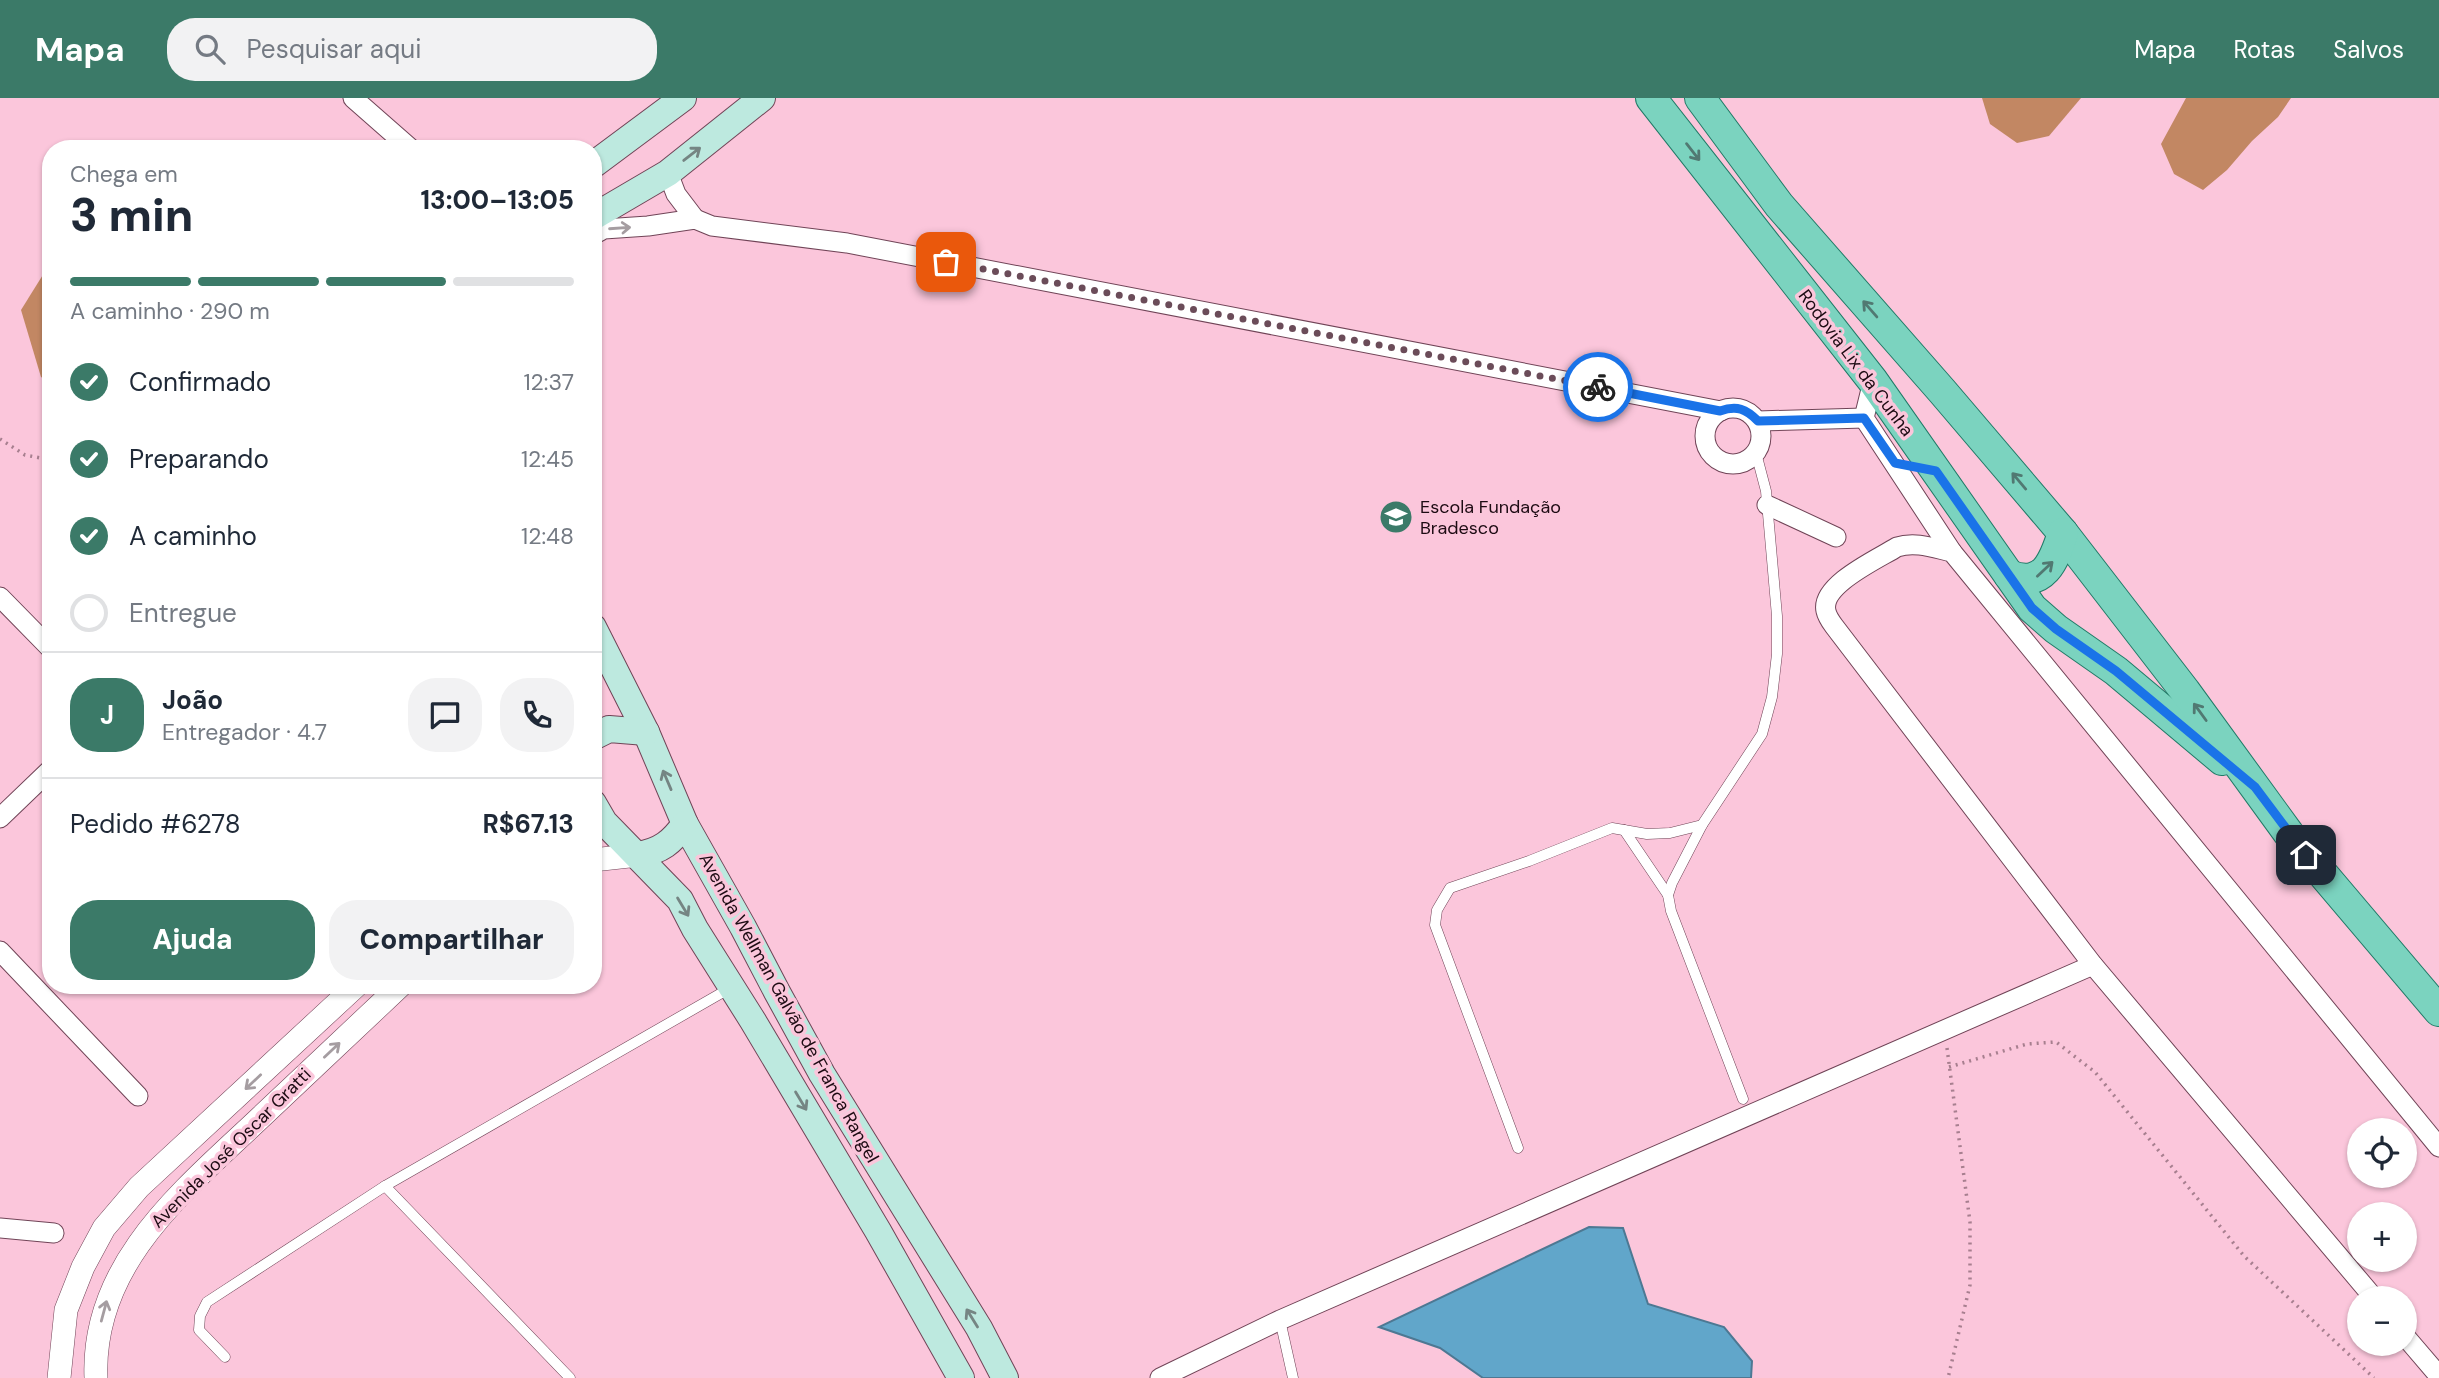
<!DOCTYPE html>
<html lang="pt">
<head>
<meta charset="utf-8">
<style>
  body { margin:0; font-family:"DM Sans",sans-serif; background:#f2f2f3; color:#1f2937; height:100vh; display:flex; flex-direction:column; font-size:26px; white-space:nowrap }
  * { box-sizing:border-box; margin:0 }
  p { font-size:23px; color:#747a83 }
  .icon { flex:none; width:38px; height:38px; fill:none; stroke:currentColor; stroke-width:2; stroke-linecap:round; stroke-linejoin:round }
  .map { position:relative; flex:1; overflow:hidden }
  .side { position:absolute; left:42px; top:42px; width:560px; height:854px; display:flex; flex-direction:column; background:#fff; border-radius:28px; box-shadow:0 2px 5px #0004 }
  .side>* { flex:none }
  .tools { position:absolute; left:2347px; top:1020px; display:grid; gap:14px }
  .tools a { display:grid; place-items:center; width:70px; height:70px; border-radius:50%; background:#fff; box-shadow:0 2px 5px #0004; font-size:35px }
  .pin { position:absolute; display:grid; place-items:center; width:60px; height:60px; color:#fff; margin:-30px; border-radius:14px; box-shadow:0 4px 10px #0006 }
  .courier { position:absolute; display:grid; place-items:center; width:70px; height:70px; margin:-35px; border:5px solid #1a73e8; border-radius:50%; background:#fff; color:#222; box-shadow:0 2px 9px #0007 }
  .head em { font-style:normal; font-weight:800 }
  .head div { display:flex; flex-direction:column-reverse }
  .head { display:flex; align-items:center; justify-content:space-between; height:119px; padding:0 28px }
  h1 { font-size:46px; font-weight:800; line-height:52px }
  .bar { display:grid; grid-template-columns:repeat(4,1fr); gap:10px 7px; align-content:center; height:84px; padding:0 28px }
  .bar i { height:9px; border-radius:5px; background:#e0e1e3 }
  .bar .selected { background:#3b7a68 }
  .bar p { grid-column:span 4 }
  .line { display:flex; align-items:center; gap:18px; padding:0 28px; border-top:2px solid #e0e1e3 }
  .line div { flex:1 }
  .round { display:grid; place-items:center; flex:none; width:74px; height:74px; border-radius:28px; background:#f2f2f3 }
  ol { padding:0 28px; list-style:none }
  li { display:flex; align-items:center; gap:21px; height:77px }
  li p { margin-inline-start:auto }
  li .icon { padding:7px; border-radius:50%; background:#3b7a68; color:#fff; stroke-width:4 }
  li:last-child { color:#747a83 }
  li i { width:38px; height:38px; border:4px solid #e0e1e3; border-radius:50% }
  .cta { display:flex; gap:14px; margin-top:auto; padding:14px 28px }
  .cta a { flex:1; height:80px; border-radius:28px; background:#3b7a68; color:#fff; font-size:28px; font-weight:800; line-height:80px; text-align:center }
  .cta a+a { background:#f2f2f3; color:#1f2937 }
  header { display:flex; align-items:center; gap:42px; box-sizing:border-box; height:98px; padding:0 35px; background:#3b7a68; color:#fff }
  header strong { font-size:33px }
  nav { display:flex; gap:38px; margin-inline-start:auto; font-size:24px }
  .search { width:490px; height:63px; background:#f2f2f3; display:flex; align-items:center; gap:18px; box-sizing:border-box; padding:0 24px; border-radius:28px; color:#747a83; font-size:26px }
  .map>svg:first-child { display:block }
  .forest { fill:#c28763 }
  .water { fill:#61a6ca; stroke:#4d7893; stroke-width:2 }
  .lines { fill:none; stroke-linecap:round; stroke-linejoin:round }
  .service-casing { stroke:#704457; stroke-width:11 }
  .minor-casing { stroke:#704457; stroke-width:21 }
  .tertiary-casing { stroke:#704457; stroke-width:24 }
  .secondary-casing { stroke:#704457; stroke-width:28 }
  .primary-casing { stroke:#217a67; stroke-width:32 }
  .path { stroke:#a77f8f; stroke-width:3.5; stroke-dasharray:2 5; stroke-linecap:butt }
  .service { stroke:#fff; stroke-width:10 }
  .minor { stroke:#fff; stroke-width:19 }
  .tertiary { stroke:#fff; stroke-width:23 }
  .secondary { stroke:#bde9df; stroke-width:26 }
  .primary { stroke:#7bd3bf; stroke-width:30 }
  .oneway { stroke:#517972 }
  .oneway2 { stroke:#758583 }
  .oneway3 { stroke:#a59da1 }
  .done { stroke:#6b4c59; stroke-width:7; stroke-dasharray:0 12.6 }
  .route { stroke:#1a73e8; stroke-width:9 }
  .labels { text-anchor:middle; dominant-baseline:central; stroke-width:7; stroke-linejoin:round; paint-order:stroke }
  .street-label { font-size:18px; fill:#1d0b13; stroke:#fbc6db }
  .poi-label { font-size:18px; fill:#1d0b13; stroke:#fbc6db; text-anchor:start }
</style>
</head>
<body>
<header>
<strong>Mapa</strong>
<div class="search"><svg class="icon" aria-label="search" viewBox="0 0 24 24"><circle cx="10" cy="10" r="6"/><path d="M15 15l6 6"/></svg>Pesquisar aqui</div>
<nav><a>Mapa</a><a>Rotas</a><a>Salvos</a></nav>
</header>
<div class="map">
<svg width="2439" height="1280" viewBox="0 0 2439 1280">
  <rect width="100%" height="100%" fill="#fbc6db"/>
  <g class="forest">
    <polygon points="1982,0 2081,0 2049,38 2017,45 1990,26"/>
    <polygon points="2186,0 2291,0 2278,19 2252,43 2227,72 2203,92 2174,76 2161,46"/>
    <polygon points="49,167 51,167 51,285 41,279 21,212"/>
  </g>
  <polygon class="water" points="1589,1129 1623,1130 1648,1206 1724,1229 1752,1263 1751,1280 1483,1280 1440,1250 1379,1229"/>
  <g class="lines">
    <defs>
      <g id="service">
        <polyline points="1624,732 1668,797"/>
        <polyline points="1743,1001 1671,813 1668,797 1672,785 1702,727 1762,636 1772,599 1777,556 1777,518 1766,393 1756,355"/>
        <polyline points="1518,1050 1435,827 1437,812 1450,790 1529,763 1612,730 1647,736 1670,735 1702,727"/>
        <polyline points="385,1088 570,1280"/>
        <polyline points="1280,1222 1293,1280"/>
        <polyline points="225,1259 199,1232 200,1218 207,1204 385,1088 732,889"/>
      </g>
      <g id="minor">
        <polyline points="353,0 411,51"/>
        <polyline points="668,75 676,96 695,121"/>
        <polyline points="593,137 604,131 648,128 695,121 712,128 847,145 1721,313"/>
        <polyline points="1873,283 1864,320 1952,454"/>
        <circle cx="1733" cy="338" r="28"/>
        <polyline points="1758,323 1864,320"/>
        <polyline points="1767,407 1836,439"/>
        <polyline points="0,499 51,551"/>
        <polyline points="0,720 51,671"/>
        <polyline points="0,853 138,998"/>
        <polyline points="0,1130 54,1135"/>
        <path d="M2374,1200L2093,867L1834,528C1831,524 1827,518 1826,513C1820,487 1878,461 1897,449C1915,443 1934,450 1952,454L2439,1049"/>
        <polyline points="2404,1237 2439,1278"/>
        <polyline points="1160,1280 1280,1222 2093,867"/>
      </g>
      <g id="tertiary">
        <polyline points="593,762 638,757"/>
        <polyline points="59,1280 66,1212 83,1169 104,1130 139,1089 357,887"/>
        <path d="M96,1280C91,1165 185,1091 261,1019C308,975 354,931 401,887"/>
      </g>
      <g id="secondary">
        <polyline points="593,67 683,0"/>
        <polyline points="593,119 668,75 762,0"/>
        <polyline points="593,529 646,634 685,726 743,829 777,894 822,976 979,1230 1005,1280"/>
        <polyline points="593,639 609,631 646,634"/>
        <polyline points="593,705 604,724 680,802 695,831 753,923 878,1133 961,1280"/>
        <path d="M638,757C661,753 672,744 685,726"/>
      </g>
      <g id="primary">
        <polyline points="1651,0 1873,283 2032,510 2056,531 2116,573 2222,662"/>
        <polyline points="1700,0 1779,107 1942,293 2063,435 2185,593 2289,736 2439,913"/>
        <path d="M2009,477C2044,491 2054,463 2063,435"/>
      </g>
    </defs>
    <use href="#service" class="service-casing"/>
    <use href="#minor" class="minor-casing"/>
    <use href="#tertiary" class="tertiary-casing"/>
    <use href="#secondary" class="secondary-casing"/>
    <use href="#primary" class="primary-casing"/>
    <g class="path">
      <polyline points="0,341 25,357 51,362"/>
      <polyline points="1947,950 1970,1124 1970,1187 1948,1280"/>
      <polyline points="1949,969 2027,946 2056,944 2095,974 2244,1158 2374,1280"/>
    </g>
    <use href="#service" class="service"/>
    <use href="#minor" class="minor"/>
    <use href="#tertiary" class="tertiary"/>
    <use href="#secondary" class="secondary"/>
    <use href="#primary" class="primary"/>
  </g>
  <defs><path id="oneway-shaft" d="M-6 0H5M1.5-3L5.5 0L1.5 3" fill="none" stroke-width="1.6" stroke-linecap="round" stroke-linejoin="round" transform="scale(1.75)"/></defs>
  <g class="oneway">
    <use href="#oneway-shaft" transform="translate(1693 54) rotate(52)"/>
    <use href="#oneway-shaft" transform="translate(1870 211) rotate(-131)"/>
    <use href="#oneway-shaft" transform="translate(2019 383) rotate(-130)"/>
    <use href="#oneway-shaft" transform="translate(2045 471) rotate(-43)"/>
    <use href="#oneway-shaft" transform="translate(2200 614) rotate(-126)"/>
  </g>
  <g class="oneway2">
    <use href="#oneway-shaft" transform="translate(692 56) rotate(-38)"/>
    <use href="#oneway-shaft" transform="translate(667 682) rotate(-113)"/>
    <use href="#oneway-shaft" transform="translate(683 809) rotate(59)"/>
    <use href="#oneway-shaft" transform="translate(801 1003) rotate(59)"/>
    <use href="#oneway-shaft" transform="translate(972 1220) rotate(-122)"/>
  </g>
  <g class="oneway3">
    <use href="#oneway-shaft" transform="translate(620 130) rotate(-4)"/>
    <use href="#oneway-shaft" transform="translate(332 952) rotate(-43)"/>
    <use href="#oneway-shaft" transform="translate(253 984) rotate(137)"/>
    <use href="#oneway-shaft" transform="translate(104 1213) rotate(-75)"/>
  </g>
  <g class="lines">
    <polyline class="done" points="946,164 1598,289"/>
    <path class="route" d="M1598,289L1720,313C1737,307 1746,311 1758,323L1864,320L1895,365L1936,373L2032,510L2056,531L2116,573L2255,689L2306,757"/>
  </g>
  <defs>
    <symbol id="school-disc" viewBox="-11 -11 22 22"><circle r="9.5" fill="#3b7a68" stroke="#fbc6db"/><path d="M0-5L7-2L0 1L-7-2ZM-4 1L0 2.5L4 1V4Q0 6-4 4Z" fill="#fff"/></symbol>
  </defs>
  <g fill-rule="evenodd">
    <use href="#school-disc" x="1377" y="400" width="38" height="38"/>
  </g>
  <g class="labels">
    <g class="street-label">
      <text transform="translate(1856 265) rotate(53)">Rodovia Lix da Cunha</text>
      <text transform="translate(789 910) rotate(61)">Avenida Wellman Galvão de Franca Rangel</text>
      <text transform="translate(231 1050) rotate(-45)">Avenida José Oscar Gratti</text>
    </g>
    <g class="poi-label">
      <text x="1420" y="409">Escola Fundação<tspan x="1420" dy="21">Bradesco</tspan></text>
    </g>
  </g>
</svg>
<div class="tools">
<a><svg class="icon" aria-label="locate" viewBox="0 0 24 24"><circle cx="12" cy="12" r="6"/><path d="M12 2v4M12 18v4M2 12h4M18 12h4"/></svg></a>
<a>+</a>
<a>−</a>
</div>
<div class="pin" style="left:946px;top:164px;background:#ea580c"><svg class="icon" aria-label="bag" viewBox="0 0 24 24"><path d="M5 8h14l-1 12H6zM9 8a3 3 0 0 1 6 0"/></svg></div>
<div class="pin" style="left:2306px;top:757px;background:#1f2937"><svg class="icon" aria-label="home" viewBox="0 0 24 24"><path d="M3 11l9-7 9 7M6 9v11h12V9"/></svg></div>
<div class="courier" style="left:1598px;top:289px"><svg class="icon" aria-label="bike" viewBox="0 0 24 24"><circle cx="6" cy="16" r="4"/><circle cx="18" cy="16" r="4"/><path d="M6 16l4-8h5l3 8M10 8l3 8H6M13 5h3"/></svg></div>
<section class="side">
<div class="head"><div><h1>3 min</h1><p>Chega em</p></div><em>13:00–13:05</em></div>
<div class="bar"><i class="selected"></i><i class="selected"></i><i class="selected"></i><i></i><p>A caminho · 290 m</p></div>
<ol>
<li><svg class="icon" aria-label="check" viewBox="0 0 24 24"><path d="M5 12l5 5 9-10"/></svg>Confirmado<p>12:37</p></li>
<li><svg class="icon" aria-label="check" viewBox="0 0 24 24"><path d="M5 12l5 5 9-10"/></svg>Preparando<p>12:45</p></li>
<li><svg class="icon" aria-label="check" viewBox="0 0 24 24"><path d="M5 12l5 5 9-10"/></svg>A caminho<p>12:48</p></li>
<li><i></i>Entregue</li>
</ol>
<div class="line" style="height:126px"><b class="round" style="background:#3b7a68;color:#fff">J</b><div><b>João</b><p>Entregador · 4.7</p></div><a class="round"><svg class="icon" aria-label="chat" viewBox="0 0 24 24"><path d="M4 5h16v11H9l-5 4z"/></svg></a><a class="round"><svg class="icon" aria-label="phone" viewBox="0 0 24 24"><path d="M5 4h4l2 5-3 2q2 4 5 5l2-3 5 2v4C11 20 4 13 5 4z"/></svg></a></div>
<div class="line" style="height:91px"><div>Pedido #6278</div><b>R$67.13</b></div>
<div class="cta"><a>Ajuda</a><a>Compartilhar</a></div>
</section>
</div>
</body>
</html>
